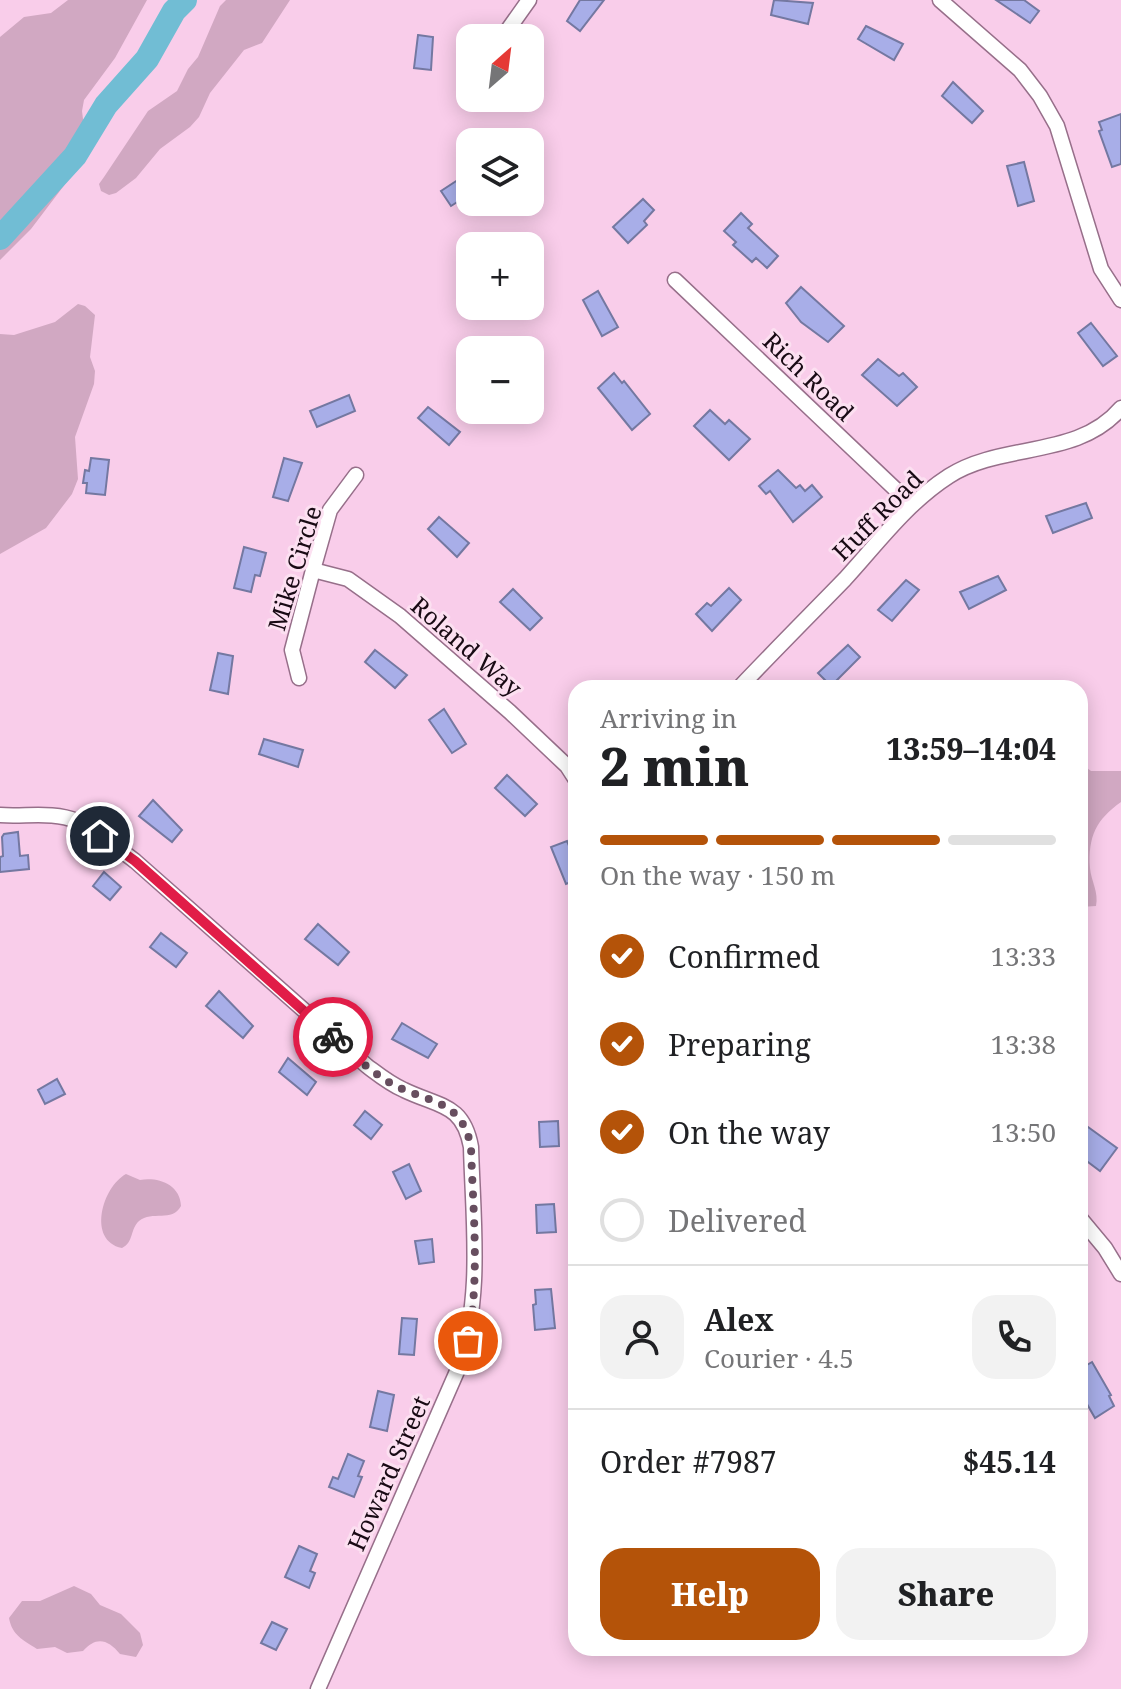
<!DOCTYPE html>
<html lang="en">
<head>
<meta charset="utf-8">
<style>
  body { margin:0; font-family:"Noto Serif",serif; background:#f2f2f2; color:#202124; height:100vh; display:flex; flex-direction:column; font-size:30px; white-space:nowrap }
  * { box-sizing:border-box; margin:0 }
  p { font-size:26px; color:#757577 }
  .icon { flex:none; width:44px; height:44px; fill:none; stroke:currentColor; stroke-width:2; stroke-linecap:round; stroke-linejoin:round }
  .map { position:relative; flex:1; overflow:hidden }
  .drawer { position:absolute; left:568px; top:680px; width:520px; height:976px; display:flex; flex-direction:column; background:#fff; border-radius:24px; box-shadow:0 4px 20px #0003 }
  .drawer>* { flex:none }
  .needle { width:52px; rotate:28deg }
  .fabs { position:absolute; left:456px; top:24px; display:grid; gap:16px }
  .fabs a { display:grid; place-items:center; width:88px; height:88px; border-radius:16px; background:#fff; box-shadow:0 4px 20px #0003; font-size:40px }
  .pin { position:absolute; display:grid; place-items:center; width:68px; height:68px; color:#fff; margin:-34px; border:4px solid #fff; border-radius:50%; box-shadow:0 2px 8px #0007 }
  .courier { position:absolute; display:grid; place-items:center; width:80px; height:80px; margin:-40px; border:6px solid #e11d48; border-radius:50%; background:#fff; color:#222; box-shadow:0 2px 10px #0007 }
  .headline em { font-style:normal; font-weight:800 }
  .headline div { display:flex; flex-direction:column-reverse }
  .headline { display:flex; align-items:center; justify-content:space-between; height:136px; padding:0 32px }
  h1 { font-size:52px; font-weight:800; line-height:60px }
  .bar { display:grid; grid-template-columns:repeat(4,1fr); gap:12px 8px; align-content:center; height:96px; padding:0 32px }
  .bar i { height:10px; border-radius:6px; background:#e0e0e0 }
  .bar .current { background:#b45309 }
  .bar p { grid-column:span 4 }
  .line { display:flex; align-items:center; gap:20px; padding:0 32px; border-top:2px solid #e0e0e0 }
  .line div { flex:1 }
  .round { display:grid; place-items:center; flex:none; width:84px; height:84px; border-radius:24px; background:#f2f2f2 }
  ol { padding:0 32px; list-style:none }
  li { display:flex; align-items:center; gap:24px; height:88px }
  li p { margin-inline-start:auto }
  li .icon { padding:8px; border-radius:50%; background:#b45309; color:#fff; stroke-width:4 }
  li:last-child { color:#757577 }
  li i { width:44px; height:44px; border:4px solid #e0e0e0; border-radius:50% }
  .button { display:flex; gap:16px; margin-top:auto; padding:16px 32px }
  .button a { flex:1; height:92px; border-radius:24px; background:#b45309; color:#fff; font-size:32px; font-weight:800; line-height:92px; text-align:center }
  .button a+a { background:#f2f2f2; color:#202124 }
  .map>svg:first-child { display:block }
  .green { fill:#d1a8c2 }
  .lines { fill:none; stroke-linecap:round; stroke-linejoin:round }
  .river { stroke:#71bdd4; stroke-width:24 }
  .building { fill:#a8aee8; stroke:#7478a1; stroke-width:2 }
  .minor-casing { stroke:#976f8a; stroke-width:17 }
  .minor { stroke:#fff; stroke-width:14 }
  .done { stroke:#674e5f; stroke-width:8; stroke-dasharray:0 14.4 }
  .route { stroke:#e11d48; stroke-width:10 }
  .labels { text-anchor:middle; dominant-baseline:central; stroke-width:6; stroke-linejoin:round; paint-order:stroke }
  .street-label { font-size:24px; fill:#180a14; stroke:#fce0f1 }
</style>
</head>
<body>
<div class="map">
<svg width="1121" height="1689" viewBox="0 0 1121 1689">
  <rect width="100%" height="100%" fill="#f9cdea"/>
  <g class="green">
    <polygon points="68,0 147,0 115,58 84,100 82,111 83,119 97,138 94,146 31,229 0,260 0,37 24,17 51,13"/>
    <polygon points="226,0 290,0 262,43 244,50 210,93 199,117 190,127 160,149 136,178 116,193 109,195 101,191 99,184 104,177 148,111 177,91 188,69 198,57 220,6"/>
    <polygon points="78,304 85,306 95,315 90,357 95,371 94,384 75,437 78,479 72,494 46,528 0,554 0,334 14,335 55,322"/>
    <path d="M1080,763L1091,771H1121V802C1096,820 1088,836 1090,868C1091,881 1099,892 1096,906L1080,907Z"/>
    <path d="M126,1174L140,1180C158,1177 180,1184 181,1206C172,1223 152,1210 139,1221C130,1229 134,1242 122,1248C87,1241 102,1187 126,1174Z"/>
    <path d="M74,1586L91,1594L100,1605L121,1614L140,1633L143,1645L136,1657L120,1654C108,1639 96,1636 83,1651L67,1653L55,1647L37,1649C23,1640 12,1635 9,1618L22,1601H40Z"/>
  </g>
  <g class="lines">
    <polyline class="river" points="0,238 75,156 106,105 147,59 174,11 185,0"/>
  </g>
  <g class="building">
    <polygon points="580,0 604,0 580,31 567,21"/>
    <polygon points="774,0 813,3 808,24 771,15"/>
    <polygon points="996,0 1024,0 1039,11 1030,23"/>
    <polygon points="866,26 903,44 894,60 858,39"/>
    <polygon points="418,35 433,37 431,70 414,68"/>
    <polygon points="953,82 983,111 972,123 942,96"/>
    <polygon points="1121,114 1121,164 1112,167 1099,131 1102,130 1099,122"/>
    <polygon points="1024,162 1034,201 1018,206 1007,166"/>
    <polygon points="470,172 470,194 451,206 441,191"/>
    <polygon points="643,199 654,210 644,221 647,225 628,243 613,227"/>
    <polygon points="741,213 752,224 748,228 778,256 767,268 756,258 752,262 733,245 736,242 724,231"/>
    <polygon points="801,287 844,326 828,342 801,322 786,303"/>
    <polygon points="598,291 618,327 602,336 583,300"/>
    <polygon points="1091,323 1117,356 1103,366 1078,333"/>
    <polygon points="878,359 899,376 903,373 917,387 897,406 862,375"/>
    <polygon points="614,373 622,383 624,381 650,414 632,430 598,388"/>
    <polygon points="349,395 355,411 317,427 310,411"/>
    <polygon points="428,407 460,432 449,445 418,418"/>
    <polygon points="710,410 725,424 729,420 750,439 729,460 694,426"/>
    <polygon points="91,458 109,460 105,495 86,493 87,483 83,483 85,470 89,471"/>
    <polygon points="284,458 302,463 288,501 273,497"/>
    <polygon points="778,470 796,488 800,485 805,491 812,485 822,497 793,522 770,491 766,494 759,486"/>
    <polygon points="1086,503 1092,518 1053,533 1046,516"/>
    <polygon points="439,517 469,543 457,557 428,529"/>
    <polygon points="244,547 266,553 260,576 255,575 251,592 234,588"/>
    <polygon points="998,576 1006,590 969,609 960,592"/>
    <polygon points="906,580 919,590 892,621 878,610"/>
    <polygon points="729,588 741,600 712,631 696,614 707,603 711,606"/>
    <polygon points="513,589 542,618 530,630 500,602"/>
    <polygon points="848,645 860,657 831,686 818,673"/>
    <polygon points="375,650 407,675 395,688 365,662"/>
    <polygon points="218,653 233,656 228,694 210,690"/>
    <polygon points="444,709 466,744 452,753 429,720"/>
    <polygon points="264,739 303,750 298,767 259,754"/>
    <polygon points="507,775 537,804 525,816 495,788"/>
    <polygon points="153,800 182,830 172,842 139,816"/>
    <polygon points="18,832 20,856 28,855 29,869 0,872 0,857 3,856 2,837 4,834"/>
    <polygon points="567,841 576,862 576,880 566,884 551,847"/>
    <polygon points="104,872 121,887 110,900 93,886"/>
    <polygon points="318,924 349,952 338,965 305,939"/>
    <polygon points="161,933 187,953 176,967 150,947"/>
    <polygon points="219,991 253,1026 243,1038 206,1006"/>
    <polygon points="402,1023 437,1044 428,1058 392,1039"/>
    <polygon points="288,1058 316,1082 307,1095 279,1072"/>
    <polygon points="57,1079 65,1094 45,1104 38,1090"/>
    <polygon points="365,1111 382,1125 371,1139 354,1125"/>
    <polygon points="558,1121 559,1146 540,1147 539,1122"/>
    <polygon points="1088,1127 1117,1148 1100,1171 1080,1156 1080,1138"/>
    <polygon points="409,1164 421,1191 406,1199 393,1172"/>
    <polygon points="554,1204 556,1232 537,1233 536,1205"/>
    <polygon points="432,1239 434,1262 419,1264 415,1241"/>
    <polygon points="551,1289 555,1328 535,1330 533,1305 536,1304 535,1290"/>
    <polygon points="402,1318 417,1319 414,1355 399,1354"/>
    <polygon points="1092,1362 1111,1395 1109,1396 1114,1406 1095,1418 1080,1392 1080,1369"/>
    <polygon points="378,1391 394,1395 387,1431 370,1427"/>
    <polygon points="348,1454 364,1461 358,1476 362,1477 354,1497 329,1487 333,1477 338,1479"/>
    <polygon points="299,1546 317,1554 310,1571 315,1573 309,1588 285,1577"/>
    <polygon points="272,1622 287,1629 276,1650 261,1643"/>
  </g>
  <g class="lines">
    <defs>
      <g id="minor">
        <polyline points="940,0 1020,70 1040,96 1057,126 1101,269 1121,300"/>
        <polyline points="502,38 529,0"/>
        <polyline points="675,280 912,505"/>
        <polyline points="313,570 348,579 400,616 510,712 567,766 576,780"/>
        <polyline points="299,678 292,650 313,570 330,510 356,475"/>
        <path d="M739,688C774,651 810,615 845,579C878,543 907,503 949,476C1002,442 1078,459 1121,408"/>
        <path d="M0,815C25,817 53,811 77,821C97,830 117,848 135,861L367,1066C379,1075 390,1084 404,1090C439,1107 463,1103 471,1147C473,1223 483,1297 458,1369L318,1689"/>
        <polyline points="1080,1218 1105,1248 1121,1274"/>
      </g>
    </defs>
    <use href="#minor" class="minor-casing"/>
    <use href="#minor" class="minor"/>
  </g>
  <g class="lines">
    <path class="done" d="M333,1037C350,1052 368,1069 387,1081C425,1104 461,1096 471,1147C473,1212 480,1277 468,1341"/>
    <polyline class="route" points="100,836 135,861 333,1037"/>
  </g>
  <g class="labels">
    <g class="street-label">
      <text transform="translate(809 376) rotate(44)">Rich Road</text>
      <text transform="translate(877 515) rotate(-45)">Huff Road</text>
      <text transform="translate(294 568) rotate(-73)">Mike Circle</text>
      <text transform="translate(467 646) rotate(41)">Roland Way</text>
      <text transform="translate(388 1473) rotate(-66)">Howard Street</text>
    </g>
  </g>
</svg>
<div class="fabs">
<a><svg class="needle" viewBox="-14 -14 28 28"><path d="M0-13l5 13h-10z" fill="#e53935"/><path d="M0 13l5-13h-10z" fill="#757577"/></svg></a>
<a><svg class="icon" aria-label="layers" viewBox="0 0 24 24"><path d="M12 4l9 5-9 5-9-5zM3 14l9 5 9-5"/></svg></a>
<a>+</a>
<a>−</a>
</div>
<div class="pin" style="left:468px;top:1341px;background:#ea580c"><svg class="icon" aria-label="bag" viewBox="0 0 24 24"><path d="M5 8h14l-1 12H6zM9 8a3 3 0 0 1 6 0"/></svg></div>
<div class="pin" style="left:100px;top:836px;background:#1f2937"><svg class="icon" aria-label="home" viewBox="0 0 24 24"><path d="M3 11l9-7 9 7M6 9v11h12V9"/></svg></div>
<div class="courier" style="left:333px;top:1037px"><svg class="icon" aria-label="bike" viewBox="0 0 24 24"><circle cx="6" cy="16" r="4"/><circle cx="18" cy="16" r="4"/><path d="M6 16l4-8h5l3 8M10 8l3 8H6M13 5h3"/></svg></div>
<section class="drawer">
<div class="headline"><div><h1>2 min</h1><p>Arriving in</p></div><em>13:59–14:04</em></div>
<div class="bar"><i class="current"></i><i class="current"></i><i class="current"></i><i></i><p>On the way · 150 m</p></div>
<ol>
<li><svg class="icon" aria-label="check" viewBox="0 0 24 24"><path d="M5 12l5 5 9-10"/></svg>Confirmed<p>13:33</p></li>
<li><svg class="icon" aria-label="check" viewBox="0 0 24 24"><path d="M5 12l5 5 9-10"/></svg>Preparing<p>13:38</p></li>
<li><svg class="icon" aria-label="check" viewBox="0 0 24 24"><path d="M5 12l5 5 9-10"/></svg>On the way<p>13:50</p></li>
<li><i></i>Delivered</li>
</ol>
<div class="line" style="height:144px"><a class="round"><svg class="icon" aria-label="person" viewBox="0 0 24 24"><circle cx="12" cy="8" r="4"/><path d="M4 21q1-7 8-7t8 7"/></svg></a><div><b>Alex</b><p>Courier · 4.5</p></div><a class="round"><svg class="icon" aria-label="phone" viewBox="0 0 24 24"><path d="M5 4h4l2 5-3 2q2 4 5 5l2-3 5 2v4C11 20 4 13 5 4z"/></svg></a></div>
<div class="line" style="height:104px"><div>Order #7987</div><b>$45.14</b></div>
<div class="button"><a>Help</a><a>Share</a></div>
</section>
</div>
</body>
</html>
